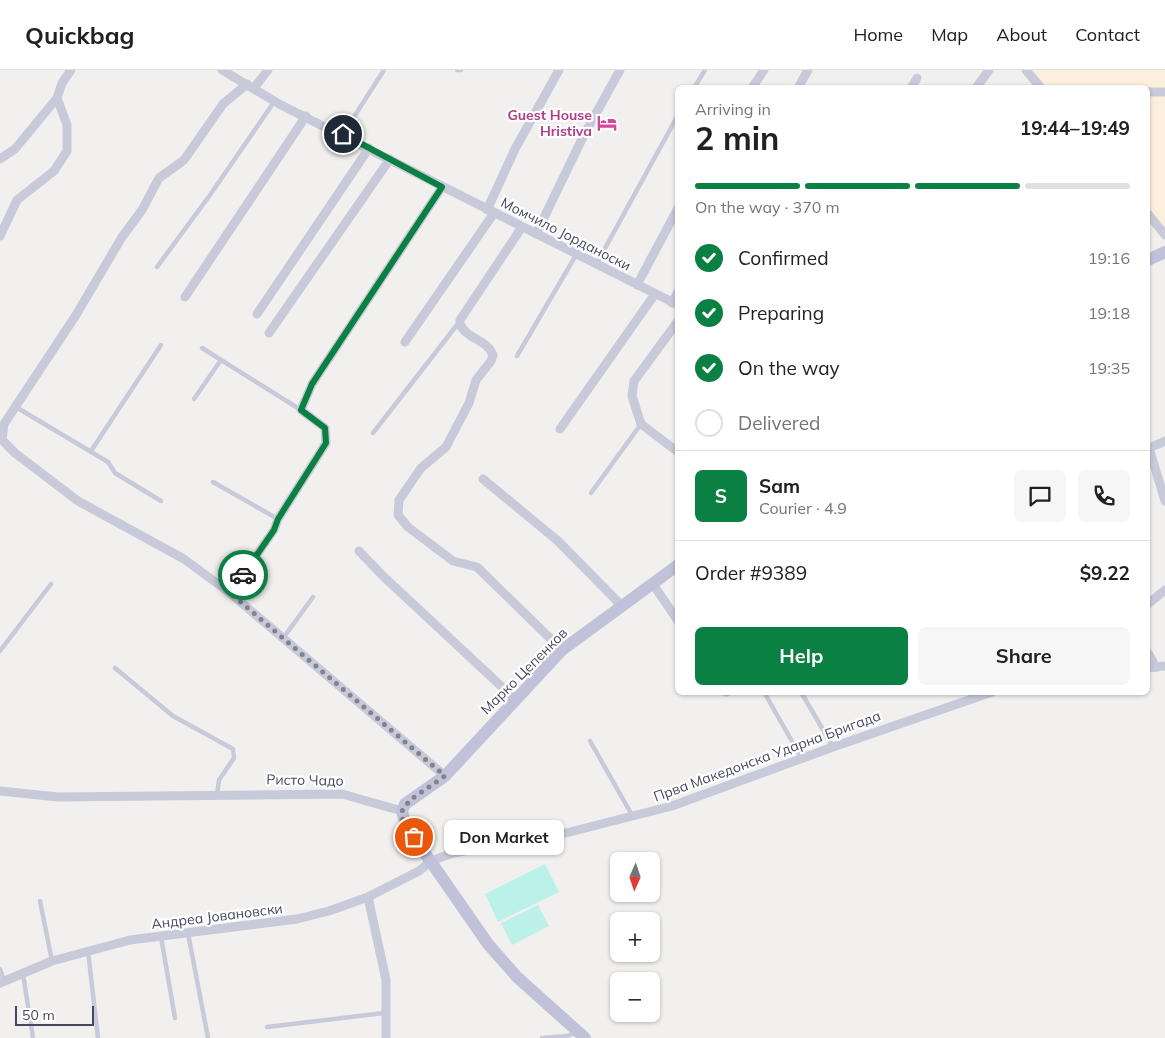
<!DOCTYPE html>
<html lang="en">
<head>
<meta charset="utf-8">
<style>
  body { margin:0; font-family:Mulish,sans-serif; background:#f6f6f6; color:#202124; height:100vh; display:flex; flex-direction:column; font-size:19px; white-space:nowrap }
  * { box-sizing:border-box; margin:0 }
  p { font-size:16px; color:#757577 }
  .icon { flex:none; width:28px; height:28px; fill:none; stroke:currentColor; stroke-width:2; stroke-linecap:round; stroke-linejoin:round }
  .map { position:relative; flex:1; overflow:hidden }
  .panel { position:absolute; left:675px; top:15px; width:475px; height:610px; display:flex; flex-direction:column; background:#fff; border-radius:8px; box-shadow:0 1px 4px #0004 }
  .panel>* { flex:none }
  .needle { width:32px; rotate:183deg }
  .tools { position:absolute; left:610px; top:782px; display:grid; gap:10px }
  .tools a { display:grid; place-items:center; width:50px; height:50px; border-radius:8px; background:#fff; box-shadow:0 1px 4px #0004; font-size:25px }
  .scale { position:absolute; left:15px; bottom:12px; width:79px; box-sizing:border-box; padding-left:5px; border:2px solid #46475d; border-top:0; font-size:14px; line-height:18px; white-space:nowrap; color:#46475d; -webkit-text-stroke:4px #fff; paint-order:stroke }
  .pin { position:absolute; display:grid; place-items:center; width:42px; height:42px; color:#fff; margin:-21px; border:2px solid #fff; border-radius:50%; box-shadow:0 1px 5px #0007 }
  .courier { position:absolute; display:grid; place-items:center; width:50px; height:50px; margin:-25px; border:4px solid #0b8043; border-radius:50%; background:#fff; color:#222; box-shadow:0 1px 6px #0007 }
  .bubble { position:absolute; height:35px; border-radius:8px; background:#fff; box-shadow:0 1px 4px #0004; font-size:16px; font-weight:700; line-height:35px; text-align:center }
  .summary em { font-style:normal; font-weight:700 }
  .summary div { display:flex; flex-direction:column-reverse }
  .summary { display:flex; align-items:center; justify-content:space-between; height:85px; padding:0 20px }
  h1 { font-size:32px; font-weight:700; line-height:38px }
  .bar { display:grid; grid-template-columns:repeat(4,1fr); gap:8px 5px; align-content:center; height:60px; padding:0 20px }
  .bar i { height:6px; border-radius:4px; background:#e0e0e0 }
  .bar .current { background:#0b8043 }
  .bar p { grid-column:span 4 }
  .line { display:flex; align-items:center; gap:12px; padding:0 20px; border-top:1px solid #e0e0e0 }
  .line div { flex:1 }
  .round { display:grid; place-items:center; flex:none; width:52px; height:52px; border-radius:8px; background:#f6f6f6 }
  ol { padding:0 20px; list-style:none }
  li { display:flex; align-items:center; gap:15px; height:55px }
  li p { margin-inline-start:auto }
  li .icon { padding:5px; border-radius:50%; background:#0b8043; color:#fff; stroke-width:4 }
  li:last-child { color:#757577 }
  li i { width:28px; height:28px; border:2px solid #e0e0e0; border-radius:50% }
  .button { display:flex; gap:10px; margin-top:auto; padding:10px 20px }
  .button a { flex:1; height:58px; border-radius:8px; background:#0b8043; color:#fff; font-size:20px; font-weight:700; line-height:58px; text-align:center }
  .button a+a { background:#f6f6f6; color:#202124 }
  header { display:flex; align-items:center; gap:30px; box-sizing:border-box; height:70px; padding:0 25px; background:#fff; border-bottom:1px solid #e0e0e0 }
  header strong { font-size:24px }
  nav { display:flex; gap:28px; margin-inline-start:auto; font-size:18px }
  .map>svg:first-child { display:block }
  .medical { fill:#fcefde }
  .green { fill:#bbf1e9 }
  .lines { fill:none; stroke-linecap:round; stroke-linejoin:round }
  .lane { stroke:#c8c9d9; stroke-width:4.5 }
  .street { stroke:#c8c9d9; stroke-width:9 }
  .secondary { stroke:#c1c1d9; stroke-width:12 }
  .done { stroke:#828290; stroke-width:5; stroke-dasharray:0 9 }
  .route { stroke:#0b8043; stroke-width:6 }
  .labels { text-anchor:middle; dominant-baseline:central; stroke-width:4.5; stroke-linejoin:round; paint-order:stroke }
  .hotel-label { font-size:14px; font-weight:bold; fill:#b23c85; stroke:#fff; text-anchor:end }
  .street-label { font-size:14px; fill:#46475d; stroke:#fff }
</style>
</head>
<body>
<header>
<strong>Quickbag</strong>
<nav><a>Home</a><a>Map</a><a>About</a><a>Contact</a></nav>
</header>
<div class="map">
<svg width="1165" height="968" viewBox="0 0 1165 968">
  <rect width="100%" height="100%" fill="#f1f0ef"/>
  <polygon class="medical" points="1025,0 1165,0 1165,162 1148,142 1148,18 1041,17"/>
  <g class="green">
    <polygon points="545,794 559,822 498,852 485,824"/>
    <polygon points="538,835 549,856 512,875 501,853"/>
  </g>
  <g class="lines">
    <g class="lane">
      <polyline points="457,0 461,0"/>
      <polyline points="694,18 705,0"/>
      <polyline points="343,64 384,0"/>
      <polyline points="597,193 678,45"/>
      <polyline points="157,197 210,125 274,32"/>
      <polyline points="202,278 301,340"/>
      <polyline points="517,286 576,185"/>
      <polyline points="194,329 221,290"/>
      <polyline points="16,337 108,392 115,403 161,431"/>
      <polyline points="373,363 460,251"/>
      <polyline points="91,381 161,275"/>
      <polyline points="213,412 278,449"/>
      <polyline points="591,423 641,354"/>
      <polyline points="284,567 313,527"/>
      <polyline points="0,581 51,514"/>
      <polyline points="115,598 173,646 233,679 234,688 219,710 217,725"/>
      <polyline points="764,622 802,689"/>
      <polyline points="801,622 833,677"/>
      <polyline points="590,671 632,745"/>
      <polyline points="40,831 52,891"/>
      <polyline points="188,863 208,968"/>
      <polyline points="161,867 175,948"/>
      <polyline points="88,881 98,968"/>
      <polyline points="0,899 4,911"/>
      <polyline points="23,904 33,968"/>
      <polyline points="267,957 384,943"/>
      <polyline points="542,968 567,966 577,962"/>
    </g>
    <g class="street">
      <polyline points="222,0 281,35 678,235"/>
      <polyline points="1026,0 1041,18"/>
      <polyline points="247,14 223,34 184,90 159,108 142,140 122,167 76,245 4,354 2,370 15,383 78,431 184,489 230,523 445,706"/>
      <polyline points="254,18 268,0"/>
      <polyline points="752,18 764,0"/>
      <polyline points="798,18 808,0"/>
      <polyline points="911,18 917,8"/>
      <polyline points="976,18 989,0"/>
      <polyline points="1148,22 1165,22"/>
      <polyline points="0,89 15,79 57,28 62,13 71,0"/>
      <polyline points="487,140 515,79 559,0"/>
      <polyline points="1148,144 1165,165"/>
      <path d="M522,157L460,250V254C466,269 487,269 493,285L491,291L476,310L469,333L446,377L421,398L399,430L398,445L408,457L453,491L477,497L562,580"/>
      <polyline points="536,164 583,67 620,0"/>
      <polyline points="0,166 17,130 54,101 67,81 67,55 57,28"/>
      <polyline points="637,215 678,138"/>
      <polyline points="185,227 306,46"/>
      <polyline points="672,233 678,222"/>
      <polyline points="257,244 369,78"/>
      <polyline points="678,251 634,311 632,326 641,354 678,382"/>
      <polyline points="269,263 390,89"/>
      <polyline points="405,272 494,143"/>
      <polyline points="560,359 655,224"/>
      <polyline points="1148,376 1149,378 1165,371"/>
      <polyline points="1149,378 1165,431"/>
      <polyline points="483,409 558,471 621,535"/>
      <polyline points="359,481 383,506 515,629"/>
      <polyline points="653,514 678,551"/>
      <polyline points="230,523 274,460 278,449 326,373 325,358 301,340 312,314 442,117"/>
      <polyline points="1148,534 1165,520"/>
      <polyline points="1148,583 1156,597"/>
      <polyline points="1148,598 1165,596"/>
      <polyline points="726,622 727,622"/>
      <polyline points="0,721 58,727 342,724 402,741"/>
      <polyline points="368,827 386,910 386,968"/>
      <polyline points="0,913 52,891 130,870 297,849 329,841 368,827 419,801 431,791 453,783 562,764 672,736 833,677 992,622"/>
    </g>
    <g class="secondary">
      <polyline points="1148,190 1165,182"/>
      <polyline points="585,968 517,907 488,874 406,756 402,741 405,734 445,706 562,580 678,495"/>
    </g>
  </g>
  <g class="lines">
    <polyline class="done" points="243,505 230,523 445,706 410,730 402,741 402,748 414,767"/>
    <polyline class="route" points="243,505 274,460 278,449 326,373 325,358 301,340 312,314 442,117 343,64"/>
  </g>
  <defs>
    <symbol id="hotel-bare" viewBox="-9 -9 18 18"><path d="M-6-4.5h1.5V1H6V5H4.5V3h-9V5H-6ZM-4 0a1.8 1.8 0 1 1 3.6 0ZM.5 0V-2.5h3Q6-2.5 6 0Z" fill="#d1479c" stroke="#fff" stroke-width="2.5" paint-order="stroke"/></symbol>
  </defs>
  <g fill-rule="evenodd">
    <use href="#hotel-bare" x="593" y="39" width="28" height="28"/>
  </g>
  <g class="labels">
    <g class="hotel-label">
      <text x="592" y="45">Guest House<tspan x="592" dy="16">Hristiva</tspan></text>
    </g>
    <g class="street-label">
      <text transform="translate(566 164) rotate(27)">Момчило Јорданоски</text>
      <text transform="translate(524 601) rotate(-45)">Марко Цепенков</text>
      <text transform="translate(767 686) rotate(-20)">Прва Македонска Ударна Бригада</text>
      <text transform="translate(305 710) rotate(1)">Ристо Чадо</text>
      <text transform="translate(217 846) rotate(-7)">Андреа Јовановски</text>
    </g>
  </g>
</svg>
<div class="tools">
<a><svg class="needle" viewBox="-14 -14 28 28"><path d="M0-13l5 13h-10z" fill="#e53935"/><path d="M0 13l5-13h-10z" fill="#757577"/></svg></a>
<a>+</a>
<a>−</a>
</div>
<div class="scale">50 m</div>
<div class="pin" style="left:414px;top:767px;background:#ea580c"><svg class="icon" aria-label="bag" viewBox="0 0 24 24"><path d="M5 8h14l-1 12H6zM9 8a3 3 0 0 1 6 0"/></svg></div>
<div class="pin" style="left:343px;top:64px;background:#1f2937"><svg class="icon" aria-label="home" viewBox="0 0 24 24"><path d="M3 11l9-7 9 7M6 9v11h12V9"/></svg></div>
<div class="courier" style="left:243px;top:505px"><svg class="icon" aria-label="car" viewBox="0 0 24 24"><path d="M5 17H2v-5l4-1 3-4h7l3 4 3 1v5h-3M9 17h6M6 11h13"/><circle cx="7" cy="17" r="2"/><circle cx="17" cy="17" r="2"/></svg></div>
<div class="bubble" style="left:444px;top:750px;width:120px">Don Market</div>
<section class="panel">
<div class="summary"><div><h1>2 min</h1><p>Arriving in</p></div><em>19:44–19:49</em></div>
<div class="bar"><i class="current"></i><i class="current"></i><i class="current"></i><i></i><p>On the way · 370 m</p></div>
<ol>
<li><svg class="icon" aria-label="check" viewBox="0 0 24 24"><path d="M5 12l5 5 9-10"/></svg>Confirmed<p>19:16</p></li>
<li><svg class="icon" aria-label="check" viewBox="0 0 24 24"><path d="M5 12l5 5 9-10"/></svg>Preparing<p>19:18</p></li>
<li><svg class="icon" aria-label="check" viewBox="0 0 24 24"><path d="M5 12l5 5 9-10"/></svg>On the way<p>19:35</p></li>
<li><i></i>Delivered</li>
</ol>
<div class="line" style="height:90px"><b class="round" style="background:#0b8043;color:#fff">S</b><div><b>Sam</b><p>Courier · 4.9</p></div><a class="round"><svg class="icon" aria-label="chat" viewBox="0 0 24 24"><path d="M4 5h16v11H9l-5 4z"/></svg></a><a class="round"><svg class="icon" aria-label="phone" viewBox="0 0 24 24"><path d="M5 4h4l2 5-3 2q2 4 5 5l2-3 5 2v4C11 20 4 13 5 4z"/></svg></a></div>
<div class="line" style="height:65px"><div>Order #9389</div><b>$9.22</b></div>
<div class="button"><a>Help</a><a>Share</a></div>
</section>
</div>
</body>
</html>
